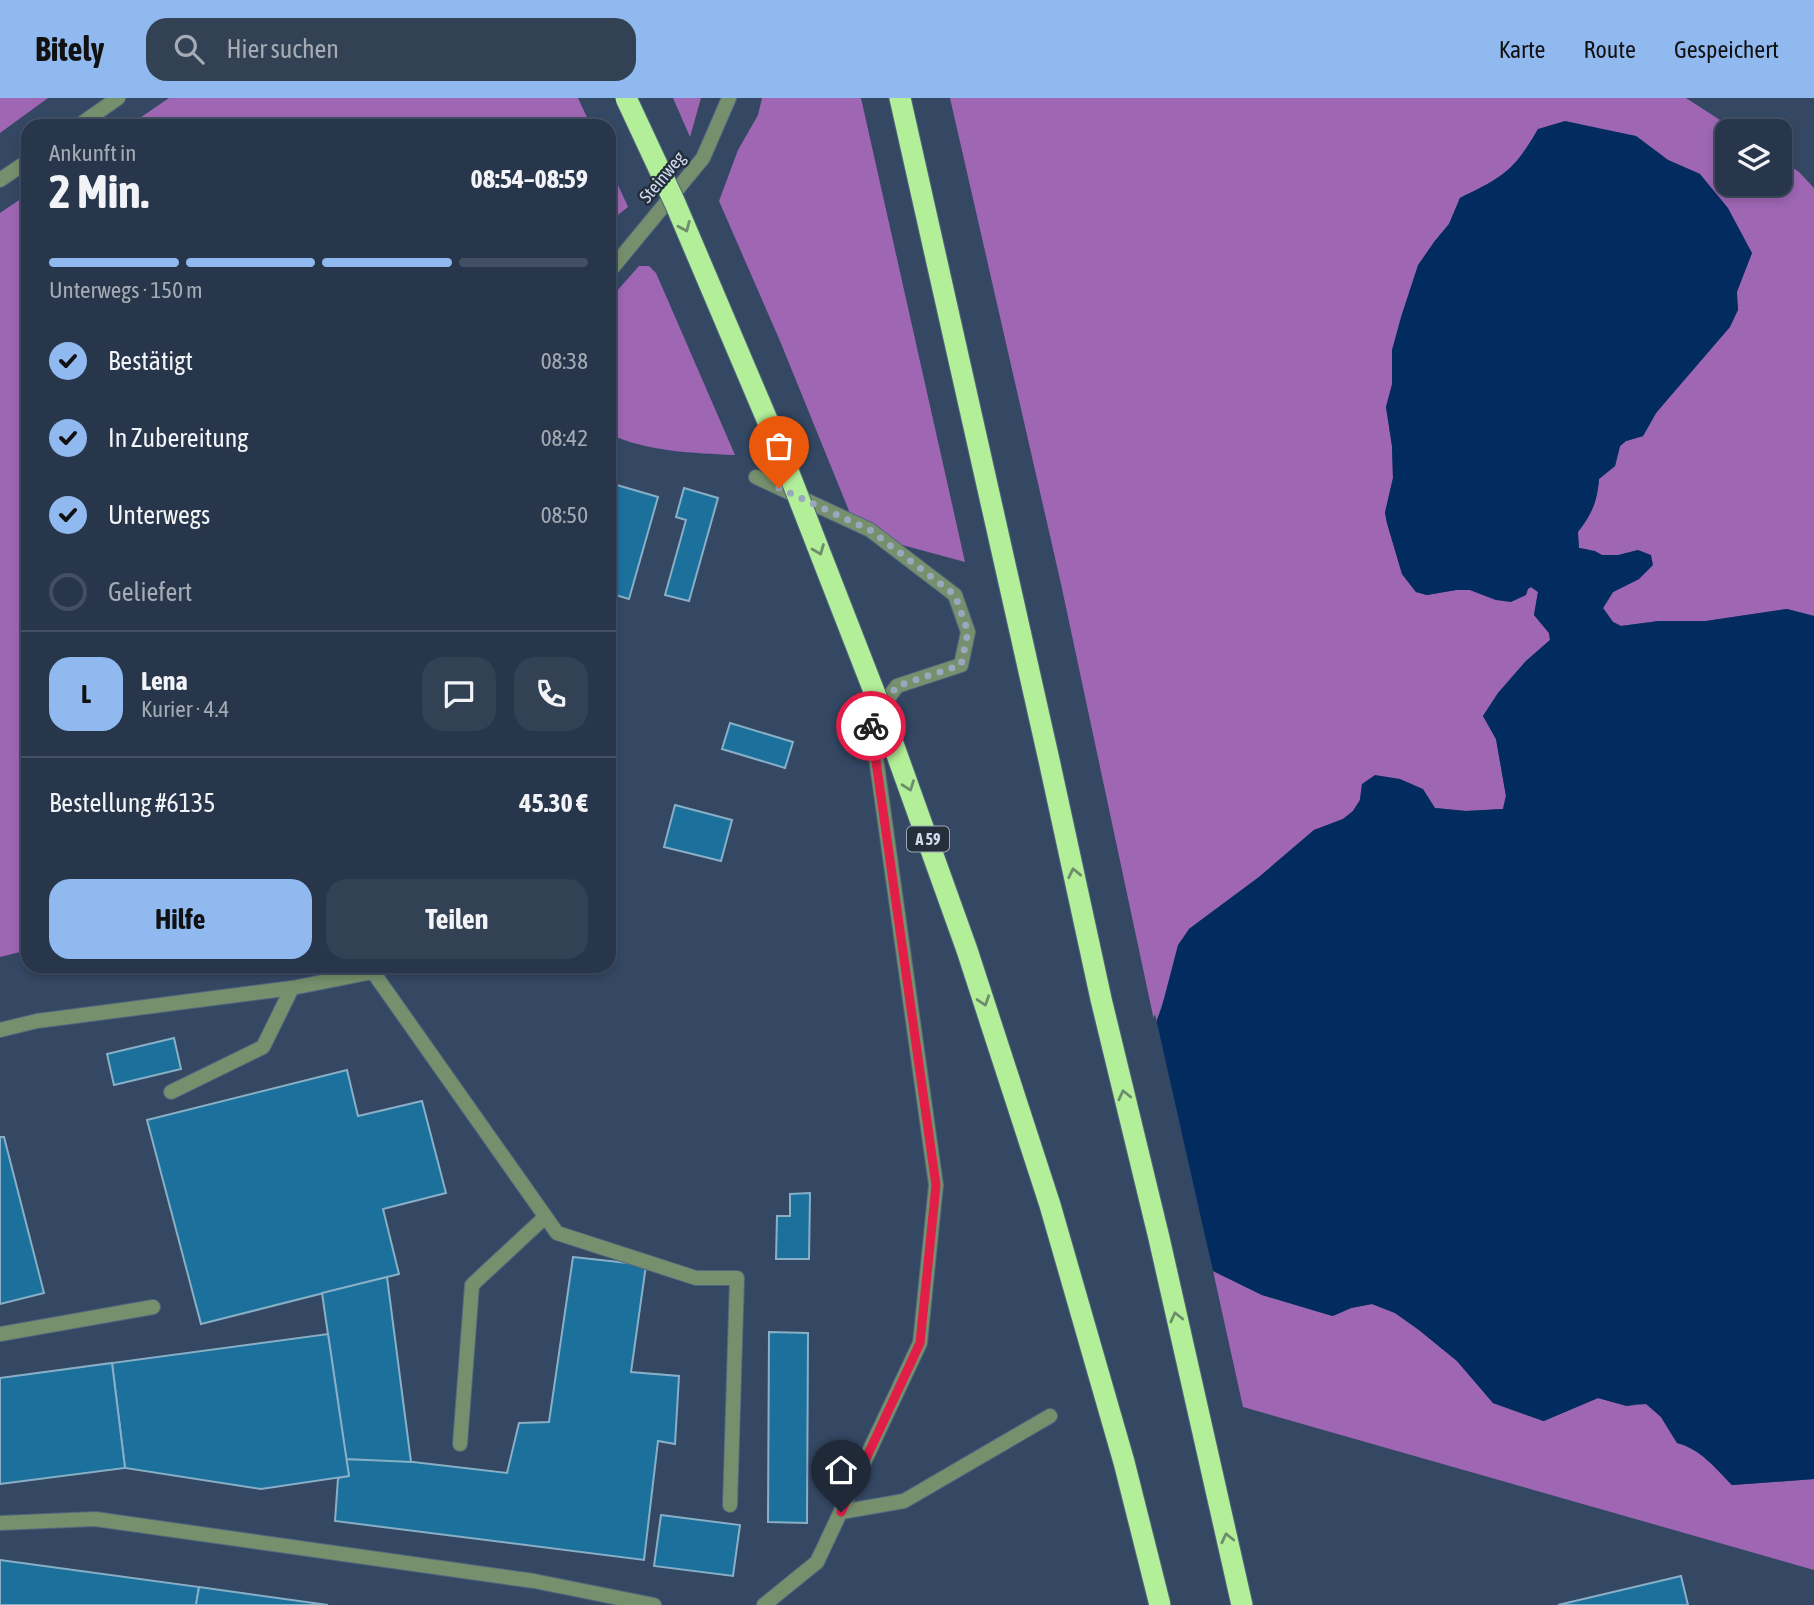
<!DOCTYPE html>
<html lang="de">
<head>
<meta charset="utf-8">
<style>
  body { margin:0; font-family:"Asap Condensed",sans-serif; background:#334155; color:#f1f3f6; height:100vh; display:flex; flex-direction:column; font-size:26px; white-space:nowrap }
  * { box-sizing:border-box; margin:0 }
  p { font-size:23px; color:#a4abb5 }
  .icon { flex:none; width:38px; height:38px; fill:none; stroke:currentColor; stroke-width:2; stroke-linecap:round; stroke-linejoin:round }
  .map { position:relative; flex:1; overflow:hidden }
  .sheet { position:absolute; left:21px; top:21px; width:595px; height:854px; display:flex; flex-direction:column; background:#27364b; border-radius:21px; box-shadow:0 4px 10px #0003,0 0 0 2px #435063 }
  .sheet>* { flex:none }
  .buttons { position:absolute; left:1715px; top:21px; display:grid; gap:14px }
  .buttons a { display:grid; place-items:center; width:77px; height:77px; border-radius:14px; background:#27364b; box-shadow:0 4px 10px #0003,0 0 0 2px #435063; font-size:35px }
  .pin { position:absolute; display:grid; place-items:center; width:60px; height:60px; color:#fff; margin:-72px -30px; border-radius:50% 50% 50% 0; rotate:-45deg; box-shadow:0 0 7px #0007 }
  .pin .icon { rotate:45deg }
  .courier { position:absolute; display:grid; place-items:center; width:70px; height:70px; margin:-35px; border:5px solid #e11d48; border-radius:50%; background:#fff; color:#222; box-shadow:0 2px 9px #0007 }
  .summary em { font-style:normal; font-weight:700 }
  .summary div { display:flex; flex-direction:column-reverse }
  .summary { display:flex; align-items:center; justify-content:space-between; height:119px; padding:0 28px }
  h1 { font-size:46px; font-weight:700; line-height:52px }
  .bar { display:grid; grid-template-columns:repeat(4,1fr); gap:10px 7px; align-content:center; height:84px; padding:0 28px }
  .bar i { height:9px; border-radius:5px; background:#435063 }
  .bar .active { background:#90b9f0 }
  .bar p { grid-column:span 4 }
  .line { display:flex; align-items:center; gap:18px; padding:0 28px; border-top:2px solid #435063 }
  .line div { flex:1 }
  .round { display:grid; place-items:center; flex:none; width:74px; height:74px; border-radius:21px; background:#334155 }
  ol { padding:0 28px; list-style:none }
  li { display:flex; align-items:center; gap:21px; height:77px }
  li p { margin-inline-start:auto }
  li .icon { padding:7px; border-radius:50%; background:#90b9f0; color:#111; stroke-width:4 }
  li:last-child { color:#a4abb5 }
  li i { width:38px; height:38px; border:4px solid #435063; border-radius:50% }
  .cta { display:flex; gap:14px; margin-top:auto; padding:14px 28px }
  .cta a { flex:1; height:80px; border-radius:21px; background:#90b9f0; color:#111; font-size:28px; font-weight:700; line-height:80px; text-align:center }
  .cta a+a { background:#334155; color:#f1f3f6 }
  header { display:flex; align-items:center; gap:42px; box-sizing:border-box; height:98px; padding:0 35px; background:#90b9f0; color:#111 }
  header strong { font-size:33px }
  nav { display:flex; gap:38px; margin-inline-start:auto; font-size:24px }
  .search { width:490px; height:63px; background:#334155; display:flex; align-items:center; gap:18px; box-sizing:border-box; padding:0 24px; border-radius:21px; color:#a4abb5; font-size:26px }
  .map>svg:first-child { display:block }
  .forest { fill:#9e66b3 }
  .water { fill:#022c60 }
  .pier { fill:#344864 }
  .building { fill:#1c719c; stroke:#89afc7; stroke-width:2 }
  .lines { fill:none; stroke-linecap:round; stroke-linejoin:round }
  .lane-casing { stroke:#53667f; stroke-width:16 }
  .street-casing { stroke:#53667f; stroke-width:16 }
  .highway-casing { stroke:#53667f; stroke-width:23 }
  .lane { stroke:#768f6c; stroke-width:14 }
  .street { stroke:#768f6c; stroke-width:14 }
  .highway { stroke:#b3ef99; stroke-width:21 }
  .highway-bridge-casing { stroke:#53667f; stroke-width:23; stroke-linecap:butt }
  .highway-bridge { stroke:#b3ef99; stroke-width:21 }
  .oneway { stroke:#6c8e6a }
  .done { stroke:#99a8bd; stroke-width:7; stroke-dasharray:0 12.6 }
  .route { stroke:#e11d48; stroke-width:9 }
  .labels { text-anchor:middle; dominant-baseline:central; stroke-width:5; stroke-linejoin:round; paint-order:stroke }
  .shield { fill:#252e3b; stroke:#9ca8b8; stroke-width:2 }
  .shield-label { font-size:16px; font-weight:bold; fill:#cfdced }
  .street-label { font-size:18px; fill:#cfdced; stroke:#252e3b }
</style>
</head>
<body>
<header>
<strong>Bitely</strong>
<div class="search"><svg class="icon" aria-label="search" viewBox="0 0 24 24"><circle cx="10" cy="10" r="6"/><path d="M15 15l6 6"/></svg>Hier suchen</div>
<nav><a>Karte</a><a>Route</a><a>Gespeichert</a></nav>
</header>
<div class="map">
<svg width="1814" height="1507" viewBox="0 0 1814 1507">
  <rect width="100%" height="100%" fill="#344864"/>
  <g class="forest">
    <polygon points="0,0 48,0 0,35"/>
    <polygon points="169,0 578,0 591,28 128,28"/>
    <polygon points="673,0 701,0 690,39"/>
    <polygon points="762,0 861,0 965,464 858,435 780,243 719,103 738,52 758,17"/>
    <path d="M950,0H1686L1737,33H1727V86H1780V61L1799,74L1814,90V518L1787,511L1706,523H1659L1621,528L1613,524L1603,510L1613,494L1639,481L1638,452C1627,455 1613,460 1602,457C1593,454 1589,451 1579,450L1577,434C1592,416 1597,404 1599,381L1615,368L1620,348L1626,343L1643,338L1656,315L1738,212L1736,194L1752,155L1700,76L1668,62L1636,38L1538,31C1514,73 1503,79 1460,100L1449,126L1434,144L1392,252L1393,286L1386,309L1392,348L1393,380L1385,414L1387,425L1402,476L1416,494L1427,497L1456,492H1470L1496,502L1531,489L1538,494L1534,517L1549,535L1550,542L1526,563L1498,595L1483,618L1496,641L1506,698L1503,711L1466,713L1435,710L1362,686L1360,702L1353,713L1343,721L1314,732L1259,779L1189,831L1155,927L1061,486Z"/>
    <polygon points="609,67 628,109 609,124"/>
    <polygon points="28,96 28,852 0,859 0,115"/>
    <path d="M639,168H649L656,175L735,357C692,355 649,354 609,336V202Z"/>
    <path d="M1213,1173L1262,1197L1332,1218L1351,1210L1372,1206L1395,1215L1419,1232L1457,1263L1493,1305L1543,1323L1598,1300L1627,1308L1647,1306L1661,1319L1677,1345C1701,1351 1715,1370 1732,1387L1814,1381V1472L1243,1309Z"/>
  </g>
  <path class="water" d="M1565,23L1636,38L1668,62L1700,76L1728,110L1752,155L1737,194L1738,212L1730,229L1656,315L1643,338L1626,343L1620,348L1615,368L1599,381C1597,404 1592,416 1578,434L1579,450L1595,453L1602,457H1618L1638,452L1651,457L1653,467L1639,481L1613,494L1603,510L1613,524L1621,528L1659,523H1706L1787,511L1814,518V1381L1732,1387C1715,1370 1701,1351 1677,1345L1661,1319L1646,1306H1636L1627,1308L1598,1300L1544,1323L1493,1305L1457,1263L1419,1232L1395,1215L1372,1206L1351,1210L1333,1218L1262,1197L1213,1173L1155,927L1161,912L1178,847L1189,831L1259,779L1314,732L1343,721L1353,713L1360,702L1362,686L1375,677L1400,681L1423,691L1435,710L1466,713L1503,711L1506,698L1496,641L1483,618L1498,595L1526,563L1550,542L1549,535L1534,517L1538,494L1531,489L1528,491L1526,497L1511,504L1496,502L1470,492H1456L1427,497L1416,494L1402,476L1387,425L1385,415L1393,380L1392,348L1386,309L1392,286V252L1401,219L1418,167L1434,144L1449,126L1460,100C1503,79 1514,73 1538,31Z"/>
  <polygon class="pier" points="1155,916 1214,1178 1211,1175 1160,1110 1144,991 1151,926"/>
  <g class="building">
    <polygon points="610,385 658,399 629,501 609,495"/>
    <polygon points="684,390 718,400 689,503 665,497 686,422 676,419"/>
    <polygon points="730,625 793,644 785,670 722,651"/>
    <polygon points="675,707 732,722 721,763 664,749"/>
    <polygon points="174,940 181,971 114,987 107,956"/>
    <polygon points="347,972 358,1018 422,1003 446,1095 383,1111 399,1176 201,1226 147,1022"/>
    <polygon points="0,1039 4,1039 44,1195 0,1206"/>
    <polygon points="810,1095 809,1161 776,1161 777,1118 790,1118 790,1096"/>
    <polygon points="573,1159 646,1167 631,1274 679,1278 675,1346 658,1343 644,1462 335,1423 338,1380 349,1378 346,1361 396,1362 507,1375 519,1325 549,1324"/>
    <polygon points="387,1179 411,1364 346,1361 322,1195"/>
    <polygon points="769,1234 808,1235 807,1425 768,1424"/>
    <polygon points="328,1236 349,1378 261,1391 125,1370 112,1265"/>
    <polygon points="112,1265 125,1370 0,1386 0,1280"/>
    <polygon points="661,1417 740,1427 733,1478 654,1468"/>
    <polygon points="0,1462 199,1489 196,1507 0,1507"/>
    <polygon points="1681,1478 1688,1507 1558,1507"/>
    <polygon points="199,1489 328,1507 196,1507"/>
  </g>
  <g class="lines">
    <defs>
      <g id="lane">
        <polyline points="756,379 870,432 955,497 968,534 961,567 897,588 871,624 936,1087 920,1245 817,1464 764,1507"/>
        <polyline points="375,868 373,874 557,1135 696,1180 737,1180 730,1407"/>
        <polyline points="0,932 37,923 292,890 373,874"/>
        <polyline points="171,994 263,949 292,890"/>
        <polyline points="0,1236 153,1209"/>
        <polyline points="460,1346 472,1187 545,1119"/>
        <polyline points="841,1414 904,1403 1050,1318"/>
        <polyline points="0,1425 95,1421 534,1483 654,1507"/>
      </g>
      <g id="street">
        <polyline points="78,28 118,0"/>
        <polyline points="0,82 28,63"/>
        <polyline points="609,174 703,60 729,0"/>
      </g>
      <polyline id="highway" points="900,0 1049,662 1101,901 1159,1140 1242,1507"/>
    </defs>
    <use href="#lane" class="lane-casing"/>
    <use href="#street" class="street-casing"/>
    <use href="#highway" class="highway-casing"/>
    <use href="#lane" class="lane"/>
    <use href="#street" class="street"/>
    <use href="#highway" class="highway"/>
    <defs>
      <polyline id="highway-bridge" points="626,0 675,105 780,352 877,601 967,852 1050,1107 1124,1364 1160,1507"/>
    </defs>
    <use href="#highway-bridge" class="highway-bridge-casing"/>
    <use href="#highway-bridge" class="highway-bridge"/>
  </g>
  <defs><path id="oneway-chevron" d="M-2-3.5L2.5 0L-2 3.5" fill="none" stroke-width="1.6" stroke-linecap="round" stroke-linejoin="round" transform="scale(1.75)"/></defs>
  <g class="oneway">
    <use href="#oneway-chevron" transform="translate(685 129) rotate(67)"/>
    <use href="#oneway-chevron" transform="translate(819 452) rotate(69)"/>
    <use href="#oneway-chevron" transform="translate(909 688) rotate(70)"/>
    <use href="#oneway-chevron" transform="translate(1074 775) rotate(-102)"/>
    <use href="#oneway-chevron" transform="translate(984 903) rotate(72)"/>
    <use href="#oneway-chevron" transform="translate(1124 997) rotate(-103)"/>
    <use href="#oneway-chevron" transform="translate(1176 1219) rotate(-103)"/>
    <use href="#oneway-chevron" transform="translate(1227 1440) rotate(-103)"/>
  </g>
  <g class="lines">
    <polyline class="done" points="779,390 870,432 955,497 968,534 961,567 897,588 871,624 871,628"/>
    <polyline class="route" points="841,1414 920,1245 936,1087 871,628"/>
  </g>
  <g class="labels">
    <rect class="shield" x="907" y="728.5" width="42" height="25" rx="5"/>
    <g class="shield-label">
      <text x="928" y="741">A 59</text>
    </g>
    <g class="street-label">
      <text transform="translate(662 79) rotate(-50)">Steinweg</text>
    </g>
  </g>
</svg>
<div class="buttons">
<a><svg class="icon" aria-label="layers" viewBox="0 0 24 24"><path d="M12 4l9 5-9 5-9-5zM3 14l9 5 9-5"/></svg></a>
</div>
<div class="pin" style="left:779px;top:390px;background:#ea580c"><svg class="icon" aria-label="bag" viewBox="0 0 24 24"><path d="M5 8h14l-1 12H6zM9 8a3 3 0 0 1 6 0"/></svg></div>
<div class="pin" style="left:841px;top:1414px;background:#1f2937"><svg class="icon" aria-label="home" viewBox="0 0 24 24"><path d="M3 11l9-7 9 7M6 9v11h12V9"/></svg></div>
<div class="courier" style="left:871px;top:628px"><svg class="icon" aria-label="bike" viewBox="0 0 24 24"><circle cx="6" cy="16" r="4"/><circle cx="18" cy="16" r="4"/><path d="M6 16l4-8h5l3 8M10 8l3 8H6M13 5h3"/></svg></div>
<section class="sheet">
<div class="summary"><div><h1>2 Min.</h1><p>Ankunft in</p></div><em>08:54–08:59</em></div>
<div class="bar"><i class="active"></i><i class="active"></i><i class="active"></i><i></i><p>Unterwegs · 150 m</p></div>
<ol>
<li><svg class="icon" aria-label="check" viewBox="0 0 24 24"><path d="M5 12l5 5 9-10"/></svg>Bestätigt<p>08:38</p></li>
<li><svg class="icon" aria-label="check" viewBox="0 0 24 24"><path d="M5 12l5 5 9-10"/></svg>In Zubereitung<p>08:42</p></li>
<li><svg class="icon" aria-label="check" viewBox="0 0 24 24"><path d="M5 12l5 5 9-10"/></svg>Unterwegs<p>08:50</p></li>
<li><i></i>Geliefert</li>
</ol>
<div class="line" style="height:126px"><b class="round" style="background:#90b9f0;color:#111">L</b><div><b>Lena</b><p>Kurier · 4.4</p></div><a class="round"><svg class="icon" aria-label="chat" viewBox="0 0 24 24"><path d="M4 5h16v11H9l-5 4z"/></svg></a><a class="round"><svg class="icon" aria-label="phone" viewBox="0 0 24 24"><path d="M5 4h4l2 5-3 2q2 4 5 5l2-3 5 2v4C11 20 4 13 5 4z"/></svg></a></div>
<div class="line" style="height:91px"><div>Bestellung #6135</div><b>45.30 €</b></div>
<div class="cta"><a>Hilfe</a><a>Teilen</a></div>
</section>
</div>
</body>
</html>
